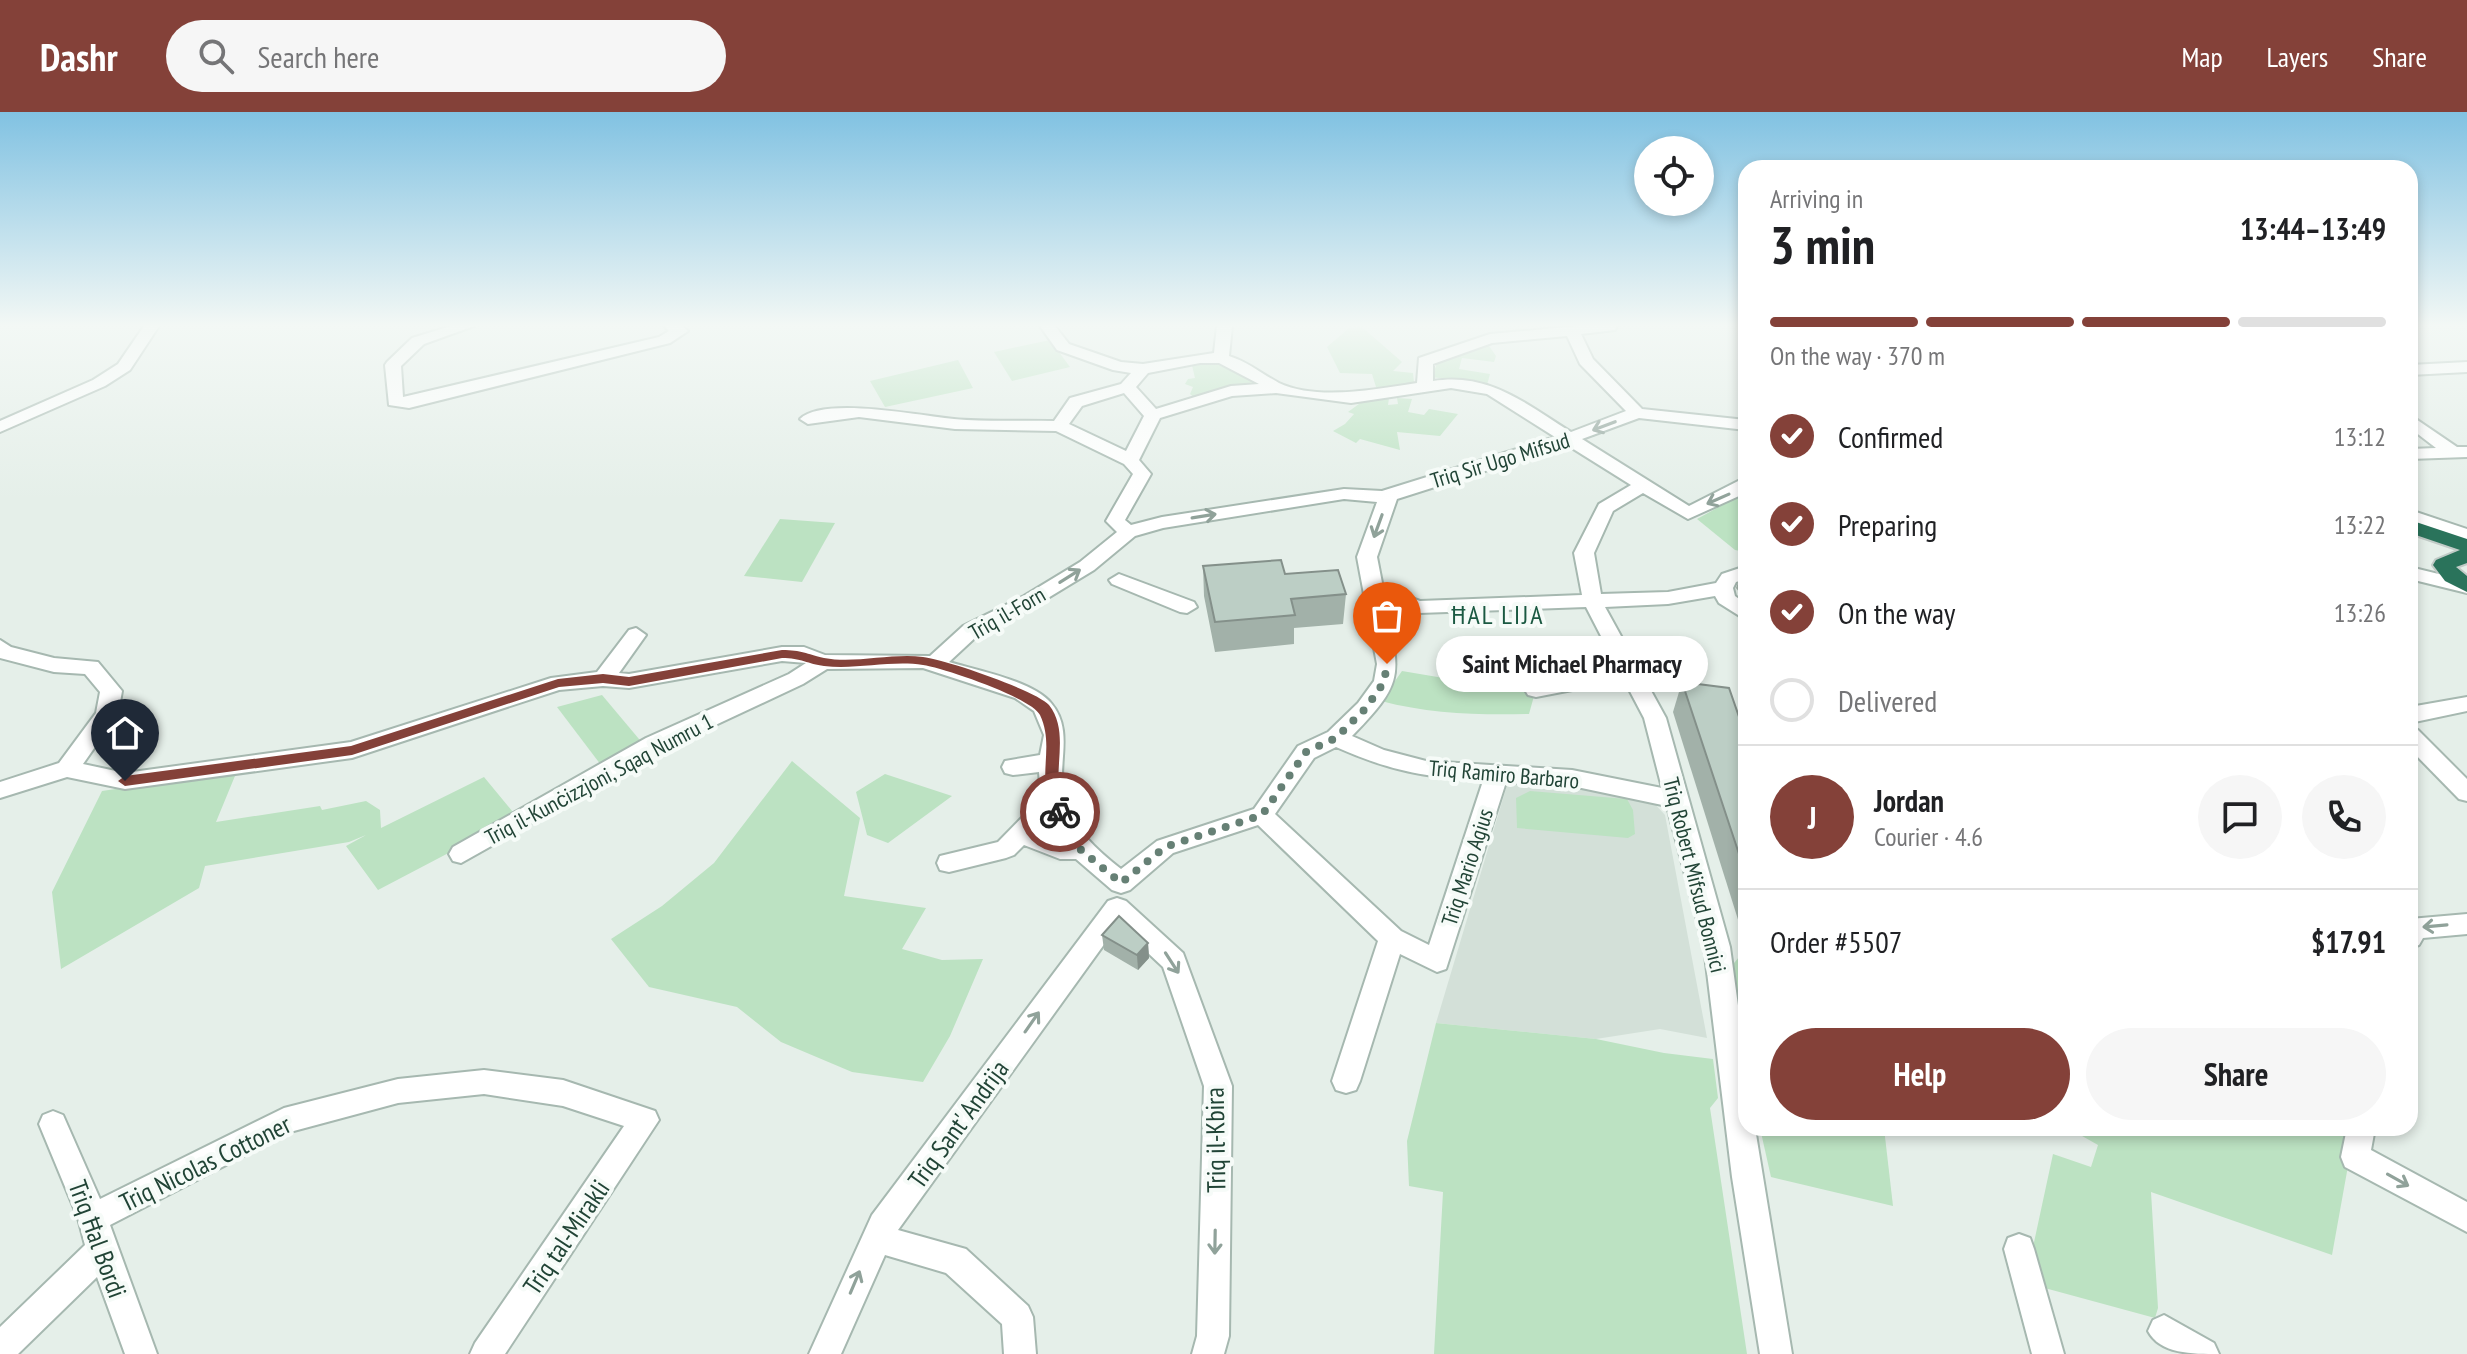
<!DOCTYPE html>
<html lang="en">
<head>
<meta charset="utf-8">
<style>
  body { margin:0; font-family:"PT Sans Narrow",sans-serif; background:#f6f6f6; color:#202124; height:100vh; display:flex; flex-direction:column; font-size:30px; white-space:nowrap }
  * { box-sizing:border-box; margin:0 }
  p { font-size:26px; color:#757577 }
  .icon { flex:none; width:44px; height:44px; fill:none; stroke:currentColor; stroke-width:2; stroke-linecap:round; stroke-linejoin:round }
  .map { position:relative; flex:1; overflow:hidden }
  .side { position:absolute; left:1738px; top:48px; width:680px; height:976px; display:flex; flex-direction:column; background:#fff; border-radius:24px; box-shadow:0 4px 12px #0003 }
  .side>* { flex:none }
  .controls { position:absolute; left:1634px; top:24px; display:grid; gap:16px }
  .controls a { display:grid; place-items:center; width:80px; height:80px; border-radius:50%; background:#fff; box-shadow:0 4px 12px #0003; font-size:40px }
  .pin { position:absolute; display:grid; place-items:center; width:68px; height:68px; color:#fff; margin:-82px -34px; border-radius:50% 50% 50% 0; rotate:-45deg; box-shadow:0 0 8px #0007 }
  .pin .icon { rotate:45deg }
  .courier { position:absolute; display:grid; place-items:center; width:80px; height:80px; margin:-40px; border:6px solid #844139; border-radius:50%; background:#fff; color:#222; box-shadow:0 2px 10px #0007 }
  .bubble { position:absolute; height:56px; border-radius:28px; background:#fff; box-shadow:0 4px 12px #0003; font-size:26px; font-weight:700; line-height:56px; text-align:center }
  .head em { font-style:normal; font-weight:700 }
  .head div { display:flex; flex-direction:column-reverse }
  .head { display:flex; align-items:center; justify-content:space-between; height:136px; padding:0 32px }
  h1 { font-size:52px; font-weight:700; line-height:60px }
  .bar { display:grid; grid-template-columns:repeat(4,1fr); gap:12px 8px; align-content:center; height:96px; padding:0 32px }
  .bar i { height:10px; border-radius:6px; background:#e0e0e0 }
  .bar .selected { background:#844139 }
  .bar p { grid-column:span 4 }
  .line { display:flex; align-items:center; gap:20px; padding:0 32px; border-top:2px solid #e0e0e0 }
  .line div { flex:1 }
  .round { display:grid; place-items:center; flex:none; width:84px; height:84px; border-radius:42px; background:#f6f6f6 }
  ol { padding:0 32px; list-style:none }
  li { display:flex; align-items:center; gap:24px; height:88px }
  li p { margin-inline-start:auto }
  li .icon { padding:8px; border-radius:50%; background:#844139; color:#fff; stroke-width:4 }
  li:last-child { color:#757577 }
  li i { width:44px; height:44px; border:4px solid #e0e0e0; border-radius:50% }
  .cta { display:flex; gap:16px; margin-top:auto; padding:16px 32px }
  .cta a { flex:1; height:92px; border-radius:48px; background:#844139; color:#fff; font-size:32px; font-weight:700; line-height:92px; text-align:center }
  .cta a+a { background:#f6f6f6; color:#202124 }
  header { display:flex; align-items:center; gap:48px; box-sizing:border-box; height:112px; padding:0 40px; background:#844139; color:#fff }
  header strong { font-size:38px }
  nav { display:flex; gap:44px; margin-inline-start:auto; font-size:28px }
  .search { width:560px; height:72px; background:#f6f6f6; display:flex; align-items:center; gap:20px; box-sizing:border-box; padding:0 28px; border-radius:44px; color:#757577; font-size:30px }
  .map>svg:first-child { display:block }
  .built { fill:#d3e0d8 }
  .green { fill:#bce2c2 }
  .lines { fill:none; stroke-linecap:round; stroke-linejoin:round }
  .minor-casing { stroke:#a6b8b0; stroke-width:4 }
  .highway-casing { stroke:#c1cbc7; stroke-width:4 }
  .minor { fill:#fff; fill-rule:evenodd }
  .highway { fill:#2a735b; fill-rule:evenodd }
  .wall { fill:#a2b1a9 }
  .shaded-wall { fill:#84908a }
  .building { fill:#bccec5; stroke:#84908a; stroke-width:2 }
  .oneway { stroke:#90a29a }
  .route { fill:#844139 }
  .done { stroke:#668075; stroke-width:8; stroke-dasharray:0 14.4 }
  .labels { text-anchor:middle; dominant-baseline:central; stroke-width:8; stroke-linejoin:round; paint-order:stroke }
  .street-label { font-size:22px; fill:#214436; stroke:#f6fbf8 }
  .quarter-label { font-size:26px; letter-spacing:2px; fill:#1b5942; stroke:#f6fbf8 }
  .near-street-label { font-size:26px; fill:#214436; stroke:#f6fbf8 }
</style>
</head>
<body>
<header>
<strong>Dashr</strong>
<div class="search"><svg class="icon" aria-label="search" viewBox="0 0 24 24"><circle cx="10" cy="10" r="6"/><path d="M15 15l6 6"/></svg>Search here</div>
<nav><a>Map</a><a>Layers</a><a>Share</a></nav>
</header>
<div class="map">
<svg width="2467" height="1242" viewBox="0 0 2467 1242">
  <rect width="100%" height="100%" fill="#e5efe9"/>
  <polygon class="built" points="1508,670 1600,677 1653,690 1665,703 1707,926 1660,917 1596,927 1436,911"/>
  <g class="green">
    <polygon points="1362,215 1402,250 1393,259 1413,261 1414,270 1405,276 1383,280 1382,275 1376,275 1372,262 1340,261 1327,235 1349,216"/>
    <polygon points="1050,228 1070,255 1012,269 994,240"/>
    <polygon points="1487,231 1496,244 1494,250 1462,246 1459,257 1490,262 1487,273 1432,265 1441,240"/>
    <polygon points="958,248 973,276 885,295 870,269"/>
    <path d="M1191,249C1217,250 1237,255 1260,269L1249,275L1197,288L1190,282L1193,275L1185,272L1188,267L1195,266Z"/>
    <polygon points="1389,286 1388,293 1398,292 1397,286 1412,287 1408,300 1424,303 1429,297 1458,302 1440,324 1397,320 1400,338 1360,327 1356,331 1333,319 1345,312 1354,302 1348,300 1363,289"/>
    <polygon points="1746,380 1746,440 1735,438 1697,407"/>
    <polygon points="780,407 835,411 802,470 744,464"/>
    <path d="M1402,559L1485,573L1497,569L1531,578L1534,584L1529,602C1478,603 1430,602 1381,589Z"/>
    <polygon points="602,583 644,633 604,657 557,595"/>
    <polygon points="792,649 860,706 844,784 926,796 902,837 942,848 983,847 950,924 923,970 852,960 781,930 737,895 649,875 611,827 662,794 714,751"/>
    <polygon points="237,659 216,710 320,694 322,698 366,689 380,698 381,716 484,665 517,705 378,778 346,734 366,723 349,730 205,754 199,776 61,857 52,780 102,679"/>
    <polygon points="885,662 888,663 952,684 888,731 867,723 856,680"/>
    <polygon points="1530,679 1627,687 1633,698 1635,722 1628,726 1517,716 1516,686"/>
    <polygon points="1739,845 1746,845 1746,943 1730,856"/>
    <polygon points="1436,911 1596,927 1664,941 1713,947 1718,986 1710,996 1747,1242 1434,1242 1443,1080 1409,1074 1407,1029"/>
    <polygon points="1760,1016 1884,1016 1893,1094 1771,1065"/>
    <polygon points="2068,1016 2351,1016 2348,1054 2332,1143 2151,1080 2158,1196 2155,1206 2041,1175 2033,1135 2053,1042 2091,1055 2098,1033"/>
  </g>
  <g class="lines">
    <defs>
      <g id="minor">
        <polygon points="144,214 159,214 130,258 105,274 0,320 0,309 93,268 118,252"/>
        <polygon points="451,214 474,214 424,232 401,254 403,285 659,225 669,219 664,214 682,214 688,219 670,231 409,296 389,293 385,253 387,250 412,226"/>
        <path d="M1040,214H1055L1069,232L1121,250L1143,252L1214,241L1217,214H1232L1229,244C1248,250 1262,262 1279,271C1317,289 1377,277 1417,271L1419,246L1490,222L1578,214H1617L1615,218L1581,222L1593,247L1642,297L1746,308V318L1639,306L1582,327L1689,394L1746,365V379L1739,384L1688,407L1643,381L1613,399L1594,441L1601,482L1668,480L1716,471L1722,462L1746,454V467L1736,470L1733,476L1735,484L1746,492V508L1719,491L1715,484L1668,492L1605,495L1666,606L1730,835L1746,952V1016H1755L1792,1242H1760L1732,1065L1704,835L1667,694L1572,674L1506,670L1446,857L1437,860L1400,842L1360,969L1356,978L1346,981L1336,978L1332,969L1378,829L1258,713L1173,741L1130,778L1121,781L1112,778L1076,747H1060L1024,733L1014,743L1006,746L949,760L940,758L937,751L940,744L998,730L1041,686L1039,660L1013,663L1005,661L1002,655L1005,649L1040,643L1044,623L1034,599L1015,586L923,556L827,557L803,572L662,638L461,751L453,749L449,742L453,735L646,626L789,562L806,551L782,549L629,576L603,574L559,578L352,646L125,677L67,665L0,686V670L59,651L96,601L100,580L85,562L54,560L0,546V528L11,535L54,546L98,550L122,579L118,602L83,652L125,661L351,630L551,566L597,560L629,518L636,516L646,523L619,561L629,562L782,535H804L825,543L930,544L963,514L1024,484L1080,450L1117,420L1106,409L1133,362L1124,352L1056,319L955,317L859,305L808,312L800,307C824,284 920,304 954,307C987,310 1021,308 1054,309L1070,286L1121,272L1131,261L1113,258L1057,238ZM1567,224L1580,252L1626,299L1571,320C1526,292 1489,260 1433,269V252L1492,231ZM1200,251H1219L1259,272L1231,274L1156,297L1136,275L1148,261ZM1451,276L1487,282L1555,325L1382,379L1344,377L1162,405L1131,413L1125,408L1151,362L1139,348L1160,306L1232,284L1276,281L1351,291ZM1124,281L1144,304L1126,339L1069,312L1082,294ZM1567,333L1631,373L1599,392L1574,441L1582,483L1420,489L1383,476L1377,445L1397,387ZM1344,387L1377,390L1357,445L1377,552L1374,569L1358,591L1328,620L1298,634L1254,697L1157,729L1121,757C1098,739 1072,716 1064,686C1056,653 1075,619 1051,591C1033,569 976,558 949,550L977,524L1038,492L1094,458L1135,424L1163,416ZM1385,491L1419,501L1586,495L1617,555L1536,571L1528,573L1525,578L1528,583L1536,585L1624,568L1644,606L1662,676L1572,658L1426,649L1384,638L1352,624C1406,569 1400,563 1385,491ZM1336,635C1390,659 1425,665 1483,669L1429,833L1401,819L1275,702L1314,646ZM1051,705L1064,729L1037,719Z"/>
        <polygon points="2467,250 2467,260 2410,263 2410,253"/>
        <polygon points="2410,303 2457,335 2467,335 2467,345 2410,347 2410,337 2436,336 2410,316"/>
        <polygon points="2410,398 2467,417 2467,429 2410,410"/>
        <polygon points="2410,455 2467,469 2467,481 2410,467"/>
        <polygon points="1119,462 1194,490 1197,495 1187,501 1180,500 1112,472 1109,468"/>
        <polygon points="2467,585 2467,599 2410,611 2410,595"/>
        <polygon points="2410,616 2418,618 2467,667 2467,689 2459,687 2410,637"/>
        <polygon points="1117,786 1126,789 1183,841 1232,974 1229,1224 1224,1242 1192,1242 1197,1224 1204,974 1163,855 1118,813 898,1118 966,1137 1028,1194 1033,1205 1036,1242 1004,1242 1002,1212 946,1161 885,1143 841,1242 809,1242 872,1103 1108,789"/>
        <polygon points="2467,802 2467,822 2423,826 2419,833 2410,836 2410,807"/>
        <polygon points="484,958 563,968 655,999 659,1008 505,1242 470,1242 475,1231 624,1014 563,994 484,982 398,991 290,1020 110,1113 157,1242 125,1242 97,1165 18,1242 0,1242 0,1215 85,1133 78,1106 39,1012 43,1003 53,999 63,1003 100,1087 284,996 398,967"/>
        <polygon points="2347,1016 2375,1016 2371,1038 2467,1090 2467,1120 2345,1055 2341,1045"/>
        <polygon points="2019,1122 2030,1126 2034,1137 2064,1242 2032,1242 2004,1137 2008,1126"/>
        <path d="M2164,1203L2214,1231L2219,1242C2192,1242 2160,1242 2148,1219L2153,1208Z"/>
      </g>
      <polygon id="highway" points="2410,408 2467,427 2467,451 2456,455 2467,464 2467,480 2445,469 2433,453 2436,448 2460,438 2410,421"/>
    </defs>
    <use href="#minor" class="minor-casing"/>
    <use href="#highway" class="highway-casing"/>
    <use href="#minor" class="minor"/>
    <use href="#highway" class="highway"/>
  </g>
  <g class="wall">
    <polygon points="1746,452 1746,489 1736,476 1744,454"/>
    <polygon points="1203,454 1285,462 1346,482 1343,512 1294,516 1294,532 1215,540 1204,484"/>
    <polygon points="1682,570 1746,625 1746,813 1740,814 1673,600"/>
    <polygon points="1102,823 1148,831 1149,846 1138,858 1104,838"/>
  </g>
  <polygon class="shaded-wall" points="1148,831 1149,846 1138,858 1137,843"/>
  <g class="building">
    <polygon points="1281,448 1285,462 1338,458 1346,482 1291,487 1295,503 1215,510 1203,454"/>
    <polygon points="1682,570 1729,576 1746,625 1746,763"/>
    <polygon points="1119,804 1148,831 1137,843 1102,823"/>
  </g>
  <defs><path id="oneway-shaft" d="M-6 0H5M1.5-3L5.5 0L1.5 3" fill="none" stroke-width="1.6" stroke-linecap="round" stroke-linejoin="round" transform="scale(2)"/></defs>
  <g class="oneway">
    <use href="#oneway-shaft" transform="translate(1604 314) rotate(159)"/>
    <use href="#oneway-shaft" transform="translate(1718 387) rotate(156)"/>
    <use href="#oneway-shaft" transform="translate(1204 404) rotate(-9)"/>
    <use href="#oneway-shaft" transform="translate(1378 414) rotate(110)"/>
    <use href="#oneway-shaft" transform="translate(1070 464) rotate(-32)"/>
    <use href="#oneway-shaft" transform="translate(2435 814) rotate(175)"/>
    <use href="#oneway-shaft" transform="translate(1172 851) rotate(57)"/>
    <use href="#oneway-shaft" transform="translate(1032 910) rotate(-55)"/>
    <use href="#oneway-shaft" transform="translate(2398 1068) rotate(29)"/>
    <use href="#oneway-shaft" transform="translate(1215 1130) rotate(91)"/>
    <use href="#oneway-shaft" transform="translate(855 1170) rotate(-67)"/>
  </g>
  <linearGradient id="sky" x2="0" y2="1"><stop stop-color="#81c2e2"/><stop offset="0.55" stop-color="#f3f8f5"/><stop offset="1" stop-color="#f3f8f5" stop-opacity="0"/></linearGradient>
  <rect width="2467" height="388" fill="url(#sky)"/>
  <path class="route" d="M782,538C802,538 806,542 824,546C855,552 891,541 923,545C944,547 1037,579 1049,593C1073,624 1047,665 1066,700L1064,703H1055C1034,666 1056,637 1040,603C1032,586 944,556 923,553C891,548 856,558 824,554C808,552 801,546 782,546L629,574L603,571L559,575L352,643L125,674L118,669L125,664L351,634L558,567L603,562L629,565Z"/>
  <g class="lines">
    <polyline class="done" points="1060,700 1081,738 1121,771 1165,735 1262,703 1306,640 1336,626 1366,596 1384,570 1387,552"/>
  </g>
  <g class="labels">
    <g class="street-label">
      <text transform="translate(1500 348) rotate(-17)">Triq Sir Ugo Mifsud</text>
      <text transform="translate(1007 501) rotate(-30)">Triq il-Forn</text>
      <text transform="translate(1504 662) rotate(5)">Triq Ramiro Barbaro</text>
      <text transform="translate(599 667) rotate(-28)">Triq il-Kunċizzjoni, Sqaq Numru 1</text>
      <text transform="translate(1467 755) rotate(-72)">Triq Mario Agius</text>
      <text transform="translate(1695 763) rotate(76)">Triq Robert Mifsud Bonnici</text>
    </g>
    <g class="quarter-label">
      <text x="1498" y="502">ĦAL LIJA</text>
    </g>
    <g class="near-street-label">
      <text transform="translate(958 1012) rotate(-54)">Triq Sant' Andrija</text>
      <text transform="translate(1215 1028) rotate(-91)">Triq il-Kbira</text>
      <text transform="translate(205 1051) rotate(-26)">Triq Nicolas Cottoner</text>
      <text transform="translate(566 1125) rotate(-56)">Triq tal-Mirakli</text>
      <text transform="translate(98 1127) rotate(70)">Triq Ħal Bordi</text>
    </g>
  </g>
</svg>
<div class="controls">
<a><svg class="icon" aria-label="locate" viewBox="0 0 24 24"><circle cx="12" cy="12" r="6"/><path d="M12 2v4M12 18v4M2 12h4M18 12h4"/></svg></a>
</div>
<div class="pin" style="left:1387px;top:552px;background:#ea580c"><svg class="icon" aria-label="bag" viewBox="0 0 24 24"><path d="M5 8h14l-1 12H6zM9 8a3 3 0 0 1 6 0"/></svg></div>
<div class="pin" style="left:125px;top:669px;background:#1f2937"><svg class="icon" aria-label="home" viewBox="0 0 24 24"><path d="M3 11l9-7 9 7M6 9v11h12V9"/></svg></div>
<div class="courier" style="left:1060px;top:700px"><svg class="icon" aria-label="bike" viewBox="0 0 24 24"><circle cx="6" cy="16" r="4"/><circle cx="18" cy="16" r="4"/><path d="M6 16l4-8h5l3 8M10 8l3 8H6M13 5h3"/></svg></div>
<div class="bubble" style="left:1436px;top:524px;width:272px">Saint Michael Pharmacy</div>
<section class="side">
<div class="head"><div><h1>3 min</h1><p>Arriving in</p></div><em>13:44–13:49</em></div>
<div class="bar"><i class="selected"></i><i class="selected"></i><i class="selected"></i><i></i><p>On the way · 370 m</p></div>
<ol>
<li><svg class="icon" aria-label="check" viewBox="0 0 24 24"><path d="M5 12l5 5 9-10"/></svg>Confirmed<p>13:12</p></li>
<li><svg class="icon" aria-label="check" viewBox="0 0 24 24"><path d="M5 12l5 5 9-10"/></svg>Preparing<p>13:22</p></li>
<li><svg class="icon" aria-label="check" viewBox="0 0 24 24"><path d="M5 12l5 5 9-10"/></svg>On the way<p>13:26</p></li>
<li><i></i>Delivered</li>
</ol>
<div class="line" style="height:144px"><b class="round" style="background:#844139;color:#fff">J</b><div><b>Jordan</b><p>Courier · 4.6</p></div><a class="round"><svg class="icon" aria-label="chat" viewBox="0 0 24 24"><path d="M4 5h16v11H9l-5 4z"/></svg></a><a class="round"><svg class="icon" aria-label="phone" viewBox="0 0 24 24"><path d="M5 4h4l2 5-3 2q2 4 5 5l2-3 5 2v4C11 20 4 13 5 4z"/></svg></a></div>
<div class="line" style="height:104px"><div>Order #5507</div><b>$17.91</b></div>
<div class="cta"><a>Help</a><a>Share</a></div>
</section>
</div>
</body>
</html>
